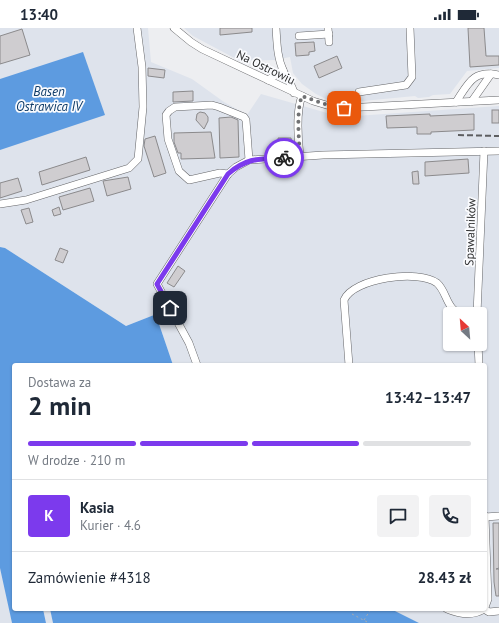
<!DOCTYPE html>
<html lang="pl">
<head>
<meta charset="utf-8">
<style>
  body { margin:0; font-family:"PT Sans",sans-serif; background:#f2f2f3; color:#1f2937; height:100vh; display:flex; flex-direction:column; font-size:15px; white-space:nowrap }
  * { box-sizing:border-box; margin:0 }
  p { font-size:13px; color:#747a83 }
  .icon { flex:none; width:22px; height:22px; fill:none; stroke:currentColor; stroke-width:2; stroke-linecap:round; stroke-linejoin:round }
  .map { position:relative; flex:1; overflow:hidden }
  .panel { position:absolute; left:12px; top:335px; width:475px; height:248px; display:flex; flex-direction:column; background:#fff; border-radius:4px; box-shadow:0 1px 3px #0004 }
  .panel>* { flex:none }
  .needle { width:26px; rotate:334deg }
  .tools { position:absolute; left:443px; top:279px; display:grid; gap:8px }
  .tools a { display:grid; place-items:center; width:44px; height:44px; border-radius:4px; background:#fff; box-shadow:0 1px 3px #0004; font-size:20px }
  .pin { position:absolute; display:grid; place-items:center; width:34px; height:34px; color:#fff; margin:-17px; border-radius:8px; box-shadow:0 2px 6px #0006 }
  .courier { position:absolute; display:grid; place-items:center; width:40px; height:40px; margin:-20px; border:3px solid #7c3aed; border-radius:50%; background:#fff; color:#222; box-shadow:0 1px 5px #0007 }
  .headline em { font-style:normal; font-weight:700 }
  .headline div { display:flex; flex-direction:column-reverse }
  .headline { display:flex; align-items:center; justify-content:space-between; height:68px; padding:0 16px }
  h1 { font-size:26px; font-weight:700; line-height:30px }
  .bar { display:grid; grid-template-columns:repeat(4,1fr); gap:6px 4px; align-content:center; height:48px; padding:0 16px }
  .bar i { height:5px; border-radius:3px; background:#e0e1e3 }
  .bar .active { background:#7c3aed }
  .bar p { grid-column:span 4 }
  .line { display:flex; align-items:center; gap:10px; padding:0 16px; border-top:1px solid #e0e1e3 }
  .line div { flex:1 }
  .round { display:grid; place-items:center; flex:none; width:42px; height:42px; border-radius:4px; background:#f2f2f3 }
  .status { display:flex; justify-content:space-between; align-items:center; height:28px; padding:0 20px; background:#fff; direction:ltr }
  .status svg { height:11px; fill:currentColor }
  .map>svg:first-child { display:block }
  .built { fill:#dee3ec; fill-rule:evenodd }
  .water { fill:#5d9be0 }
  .building { fill:#cfcdd0; stroke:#8b8a8c }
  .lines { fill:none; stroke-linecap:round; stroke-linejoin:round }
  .minor-casing { stroke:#646568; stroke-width:8 }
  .path { stroke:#abacae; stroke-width:1; stroke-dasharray:2 3; stroke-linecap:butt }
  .minor { stroke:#fff; stroke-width:7 }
  .rail { stroke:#5d5e60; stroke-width:2; stroke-dasharray:6 3; stroke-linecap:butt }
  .done { stroke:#717274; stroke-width:4; stroke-dasharray:0 7.2 }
  .route { stroke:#7c3aed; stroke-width:5 }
  .labels { text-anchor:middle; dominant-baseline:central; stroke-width:3.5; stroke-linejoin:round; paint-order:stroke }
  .street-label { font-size:12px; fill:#2e2f30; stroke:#fafbfe }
  .water-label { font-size:13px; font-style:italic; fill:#0f3c69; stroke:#fafbfe }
</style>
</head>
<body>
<div class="status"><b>13:40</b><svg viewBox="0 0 49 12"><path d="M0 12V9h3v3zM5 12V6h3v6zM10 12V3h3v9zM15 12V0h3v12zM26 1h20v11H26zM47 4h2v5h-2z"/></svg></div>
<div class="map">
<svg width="499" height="595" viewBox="0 0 499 595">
  <rect width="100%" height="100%" fill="#edeef1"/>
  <g class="built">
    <path d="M0,0H148L151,34L192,51L224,74L247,87L261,66L341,89L499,78V595H419L391,581H485V337H173L159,296L154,287L126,298L5,220L0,219ZM450,286H480V316H450Z"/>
    <polygon points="184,0 499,0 499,40 467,43 450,66 433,67 429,69 418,70 415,68 352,74 330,73 316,66 302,56 293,45 290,29 275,32 240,33 193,8"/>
    <polygon points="0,541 2,544 12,595 0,595"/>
    <polygon points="43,581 50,581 53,595 46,595"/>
  </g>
  <g class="water">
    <polygon points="83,24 105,87 0,122 0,51"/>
    <polygon points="0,219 5,220 126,298 154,287 159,296 173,337 14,337 14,581 43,581 46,595 12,595 0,540"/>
    <polygon points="50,581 391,581 419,595 53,595"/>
  </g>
  <g class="building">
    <polygon points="220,0 252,0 252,4 220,7"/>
    <polygon points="468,0 484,0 486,28 499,28 499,37 470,39"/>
    <polygon points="22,1 30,27 0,36 0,8"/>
    <polygon points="314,14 315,23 309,24 309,27 296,28 295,15"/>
    <polygon points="337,28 342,40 319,50 314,38"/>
    <polygon points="148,40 165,42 164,50 148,48"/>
    <polygon points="193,63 193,73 173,74 173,64"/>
    <rect x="492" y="82" width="7" height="13"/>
    <polygon points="200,84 205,85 208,89 208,93 204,101 196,92 197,86"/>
    <polygon points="430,86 430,88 474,86 474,102 431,104 431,106 417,106 417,99 387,100 386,88"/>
    <polygon points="231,89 238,92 239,129 220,130 219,90"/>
    <polygon points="211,104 215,130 181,131 181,125 178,125 174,114 174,105"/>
    <polygon points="155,108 166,145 154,149 144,118 145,111"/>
    <polygon points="278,110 291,110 292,120 279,120"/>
    <polygon points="86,129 90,142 42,157 39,144"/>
    <polygon points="468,131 469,145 425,148 425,134"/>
    <polygon points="418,143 419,156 413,156 412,144"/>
    <polygon points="128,149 131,161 107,168 103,153"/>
    <polygon points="18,150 22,163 0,170 0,155"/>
    <polygon points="90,160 94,173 63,182 59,169"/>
    <polygon points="59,179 61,186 54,188 52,182"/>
    <polygon points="29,180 33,194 26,196 21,182"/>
    <polygon points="60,220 68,223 63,235 55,232"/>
    <polygon points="178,238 185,243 174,259 167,255"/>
    <polygon points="493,495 499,495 499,540 496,541 499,541 499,568 496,568 494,554"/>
  </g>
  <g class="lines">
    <defs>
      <g id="minor">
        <polyline points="174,0 191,14 202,21 313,73 333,79 344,80 499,72"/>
        <path d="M276,0C277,14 277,29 283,42C286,50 292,56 294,65"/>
        <polyline points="328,0 329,14"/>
        <polyline points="299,8 329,6"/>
        <polyline points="268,52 283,42"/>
        <polyline points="359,64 406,57 412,49 410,0"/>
        <polyline points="472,73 491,46"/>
        <path d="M456,74C468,56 473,41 499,47"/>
        <path d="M300,128C298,112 296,83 302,68"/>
        <polyline points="228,146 220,145 189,152 179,143 168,111 166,87 169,83 175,79 212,77 219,79 244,89 246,92 249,132"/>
        <polyline points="0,176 26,172 129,140 138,131 143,79 142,39 137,0"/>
        <polyline points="477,286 484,123"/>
        <polyline points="478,316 479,337"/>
        <polyline points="197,337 189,315 157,256 228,146 236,139 249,132 323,127 499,123"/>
        <path d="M349,337L344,272C353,250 419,241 437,255C445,262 446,274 453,281C455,283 459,285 461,286"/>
        <polyline points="485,488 488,571 485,579"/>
        <polyline points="485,489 499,488"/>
        <path d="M447,581C459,586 472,589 484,581"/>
        <polyline points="484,581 489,584 499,583"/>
      </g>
    </defs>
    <use href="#minor" class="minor-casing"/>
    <g class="path">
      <polyline points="352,586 369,595"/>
      <polyline points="364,592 371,581"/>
    </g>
    <use href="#minor" class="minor"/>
    <polyline class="rail" points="458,107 499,108"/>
  </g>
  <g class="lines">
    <path class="done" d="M284,130L300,128C299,112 296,83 302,68L333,79L344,80"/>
    <path class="route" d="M170,280L157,256L228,146C247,129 261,131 284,130"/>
  </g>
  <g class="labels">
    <g class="street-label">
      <text transform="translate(266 39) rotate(26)">Na Ostrowiu</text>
      <text transform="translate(470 204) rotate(-88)">Spawalników</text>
    </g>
    <g class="water-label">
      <text x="49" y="63">Basen<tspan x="49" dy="15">Ostrawica IV</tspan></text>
    </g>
  </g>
</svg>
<div class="tools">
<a><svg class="needle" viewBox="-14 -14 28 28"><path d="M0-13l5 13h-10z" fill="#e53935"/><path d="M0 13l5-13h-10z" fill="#747a83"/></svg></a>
</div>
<div class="pin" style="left:344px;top:80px;background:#ea580c"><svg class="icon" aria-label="bag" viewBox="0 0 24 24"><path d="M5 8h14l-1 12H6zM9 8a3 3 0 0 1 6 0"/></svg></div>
<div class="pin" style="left:170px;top:280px;background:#1f2937"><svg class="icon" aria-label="home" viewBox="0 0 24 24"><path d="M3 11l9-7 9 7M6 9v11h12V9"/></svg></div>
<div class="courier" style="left:284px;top:130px"><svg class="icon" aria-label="bike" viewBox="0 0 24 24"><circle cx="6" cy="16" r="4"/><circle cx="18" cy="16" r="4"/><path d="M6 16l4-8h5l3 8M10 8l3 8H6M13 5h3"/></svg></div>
<section class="panel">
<div class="headline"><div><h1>2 min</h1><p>Dostawa za</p></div><em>13:42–13:47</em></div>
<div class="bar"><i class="active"></i><i class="active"></i><i class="active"></i><i></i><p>W drodze · 210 m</p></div>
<div class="line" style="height:72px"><b class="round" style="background:#7c3aed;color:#fff">K</b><div><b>Kasia</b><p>Kurier · 4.6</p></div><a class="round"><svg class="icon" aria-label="chat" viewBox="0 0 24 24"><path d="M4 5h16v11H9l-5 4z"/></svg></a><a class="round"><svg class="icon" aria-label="phone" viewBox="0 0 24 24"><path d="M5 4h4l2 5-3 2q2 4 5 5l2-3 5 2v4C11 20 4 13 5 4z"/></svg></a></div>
<div class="line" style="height:52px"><div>Zamówienie #4318</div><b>28.43 zł</b></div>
</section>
</div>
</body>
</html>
